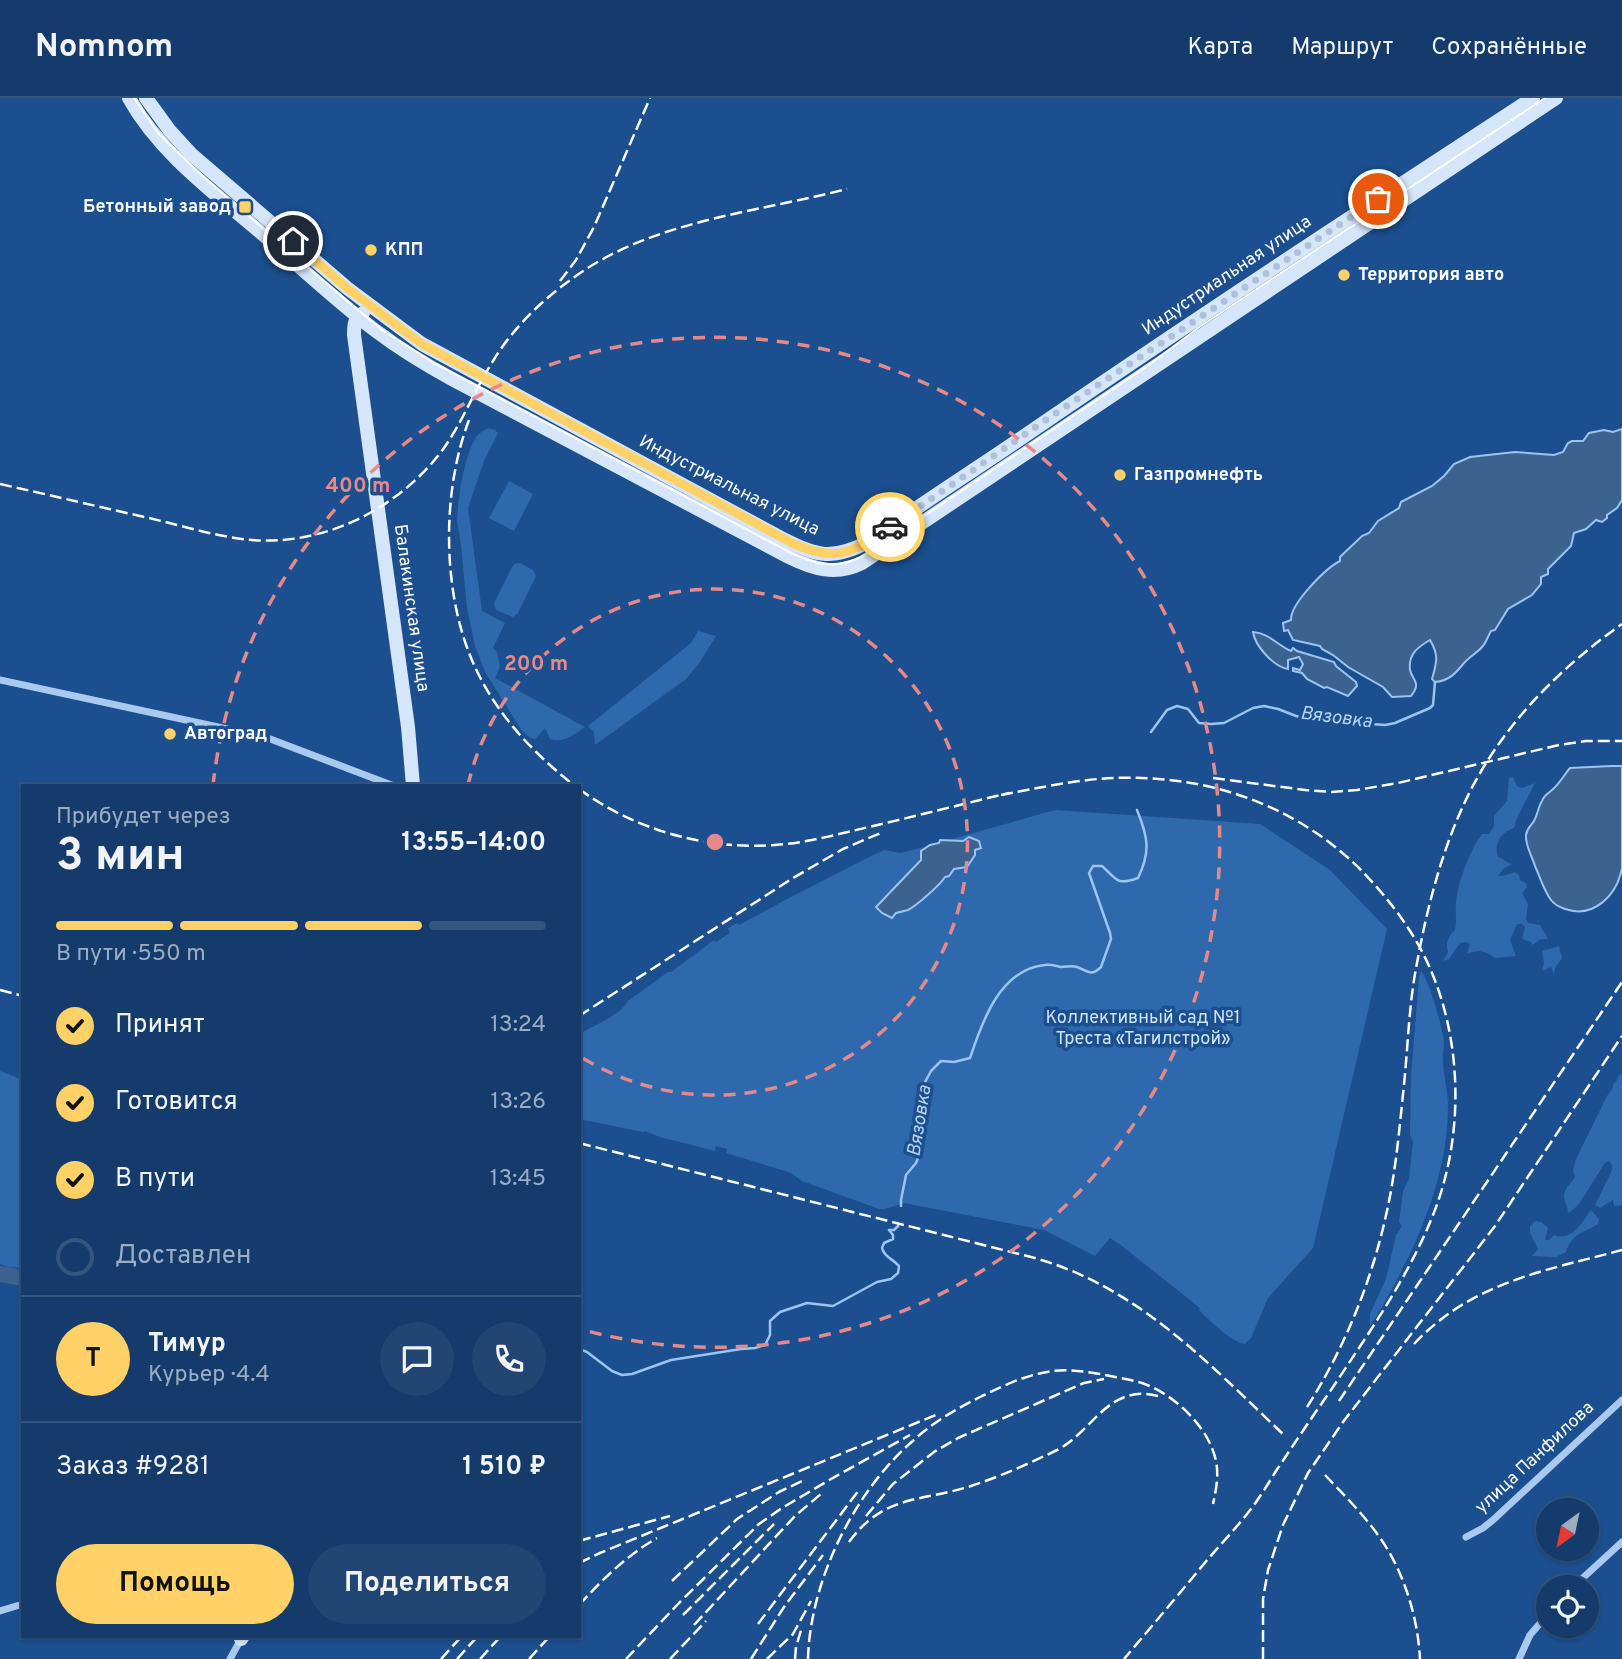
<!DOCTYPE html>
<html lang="ru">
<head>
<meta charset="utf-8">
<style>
  body { margin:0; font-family:Overpass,sans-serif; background:#214673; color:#f1f3f6; height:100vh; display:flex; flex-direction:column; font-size:26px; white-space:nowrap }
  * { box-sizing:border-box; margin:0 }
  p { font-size:23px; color:#9dadc1 }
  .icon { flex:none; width:38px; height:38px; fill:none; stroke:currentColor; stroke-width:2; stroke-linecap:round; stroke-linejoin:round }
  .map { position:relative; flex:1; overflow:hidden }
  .drawer { position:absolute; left:21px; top:686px; width:560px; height:854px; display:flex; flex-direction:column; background:#143b6b; border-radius:0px; box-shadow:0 2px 5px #0004,0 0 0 2px #33557e }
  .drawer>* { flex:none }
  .needle { width:46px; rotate:213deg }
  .tools { position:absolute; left:1536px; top:1400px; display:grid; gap:14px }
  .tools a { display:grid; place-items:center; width:63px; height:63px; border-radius:50%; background:#143b6b; box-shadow:0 2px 5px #0004,0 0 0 2px #33557e; font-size:35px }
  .pin { position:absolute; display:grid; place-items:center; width:60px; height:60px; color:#fff; margin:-30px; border:4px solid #fff; border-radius:50%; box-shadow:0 2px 7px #0007 }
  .courier { position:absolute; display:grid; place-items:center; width:70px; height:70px; margin:-35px; border:5px solid #ffd166; border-radius:50%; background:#fff; color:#222; box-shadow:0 2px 9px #0007 }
  .summary em { font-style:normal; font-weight:700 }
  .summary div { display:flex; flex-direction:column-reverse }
  .summary { display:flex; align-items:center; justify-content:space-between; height:119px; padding:0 35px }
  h1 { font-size:46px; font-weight:700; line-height:52px }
  .bar { display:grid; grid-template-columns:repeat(4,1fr); gap:10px 7px; align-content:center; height:84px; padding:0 35px }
  .bar i { height:9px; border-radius:5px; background:#33557e }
  .bar .active { background:#ffd166 }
  .bar p { grid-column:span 4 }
  .line { display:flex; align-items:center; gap:18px; padding:0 35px; border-top:2px solid #33557e }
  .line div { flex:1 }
  .round { display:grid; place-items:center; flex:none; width:74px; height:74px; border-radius:37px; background:#214673 }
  ol { padding:0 35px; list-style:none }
  li { display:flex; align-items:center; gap:21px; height:77px }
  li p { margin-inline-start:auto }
  li .icon { padding:7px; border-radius:50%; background:#ffd166; color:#111; stroke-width:4 }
  li:last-child { color:#9dadc1 }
  li i { width:38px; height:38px; border:4px solid #33557e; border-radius:50% }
  .cta { display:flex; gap:14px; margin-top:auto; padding:14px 35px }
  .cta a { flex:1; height:80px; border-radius:42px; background:#ffd166; color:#111; font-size:28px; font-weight:700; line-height:80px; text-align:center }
  .cta a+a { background:#214673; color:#f1f3f6 }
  header { display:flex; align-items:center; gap:42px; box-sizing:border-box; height:98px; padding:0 35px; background:#143b6b; border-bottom:2px solid #33557e }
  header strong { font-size:33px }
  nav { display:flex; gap:38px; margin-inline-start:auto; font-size:24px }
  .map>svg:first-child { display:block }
  .green { fill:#2e69ad }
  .water { fill:#3c6290; stroke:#9cc4f0; stroke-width:2 }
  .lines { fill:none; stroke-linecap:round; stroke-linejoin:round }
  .stream { stroke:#9cc4f0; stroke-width:2.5 }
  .river { stroke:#3c6290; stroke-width:16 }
  .street { stroke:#a9c9ee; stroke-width:7 }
  .secondary { stroke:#d6e6fa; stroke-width:14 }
  .tram { stroke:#fff; stroke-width:2 }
  .rail { stroke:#fff; stroke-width:2.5; stroke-dasharray:12 5; stroke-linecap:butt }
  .done { stroke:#afc1d8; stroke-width:7; stroke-dasharray:0 12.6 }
  .route { stroke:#ffd166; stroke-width:9 }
  .ring { fill:none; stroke:#e88989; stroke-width:3.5; stroke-dasharray:12 9 }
  .poi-dot { fill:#ffd166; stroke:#1b4f8f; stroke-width:2.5 }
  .labels { text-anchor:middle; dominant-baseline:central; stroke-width:7; stroke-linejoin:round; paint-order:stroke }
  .poi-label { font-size:18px; font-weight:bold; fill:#fff; stroke:#1b4f8f; text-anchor:start }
  .street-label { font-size:18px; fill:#fff; stroke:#1b4f8f }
  .park-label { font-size:18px; fill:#cfe3fa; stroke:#1b4f8f }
  .water-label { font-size:19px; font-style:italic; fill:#b5d3f5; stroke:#1b4f8f }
  .centre { fill:#e88989; stroke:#1b4f8f; stroke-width:3.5 }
  .ring-label { font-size:21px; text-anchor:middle; font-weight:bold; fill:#e88989; stroke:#1b4f8f; stroke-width:7; stroke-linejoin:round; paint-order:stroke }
</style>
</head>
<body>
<header>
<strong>Nomnom</strong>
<nav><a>Карта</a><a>Маршрут</a><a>Сохранённые</a></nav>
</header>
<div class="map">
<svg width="1622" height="1561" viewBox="0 0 1622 1561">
  <rect width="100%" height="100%" fill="#1b4f8f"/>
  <g class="green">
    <path d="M488,330L495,332L498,335L484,363L468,410L482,513L505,525L493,550L497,554L500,568L495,580L585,629C575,636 562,646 550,641L545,630L535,641L531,640L522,633L485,574L475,548L467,510L461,447L457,423C458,400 464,360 475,341C478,335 483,333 488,330Z"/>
    <polygon points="509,383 533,396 514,433 489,420"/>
    <polygon points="520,465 533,472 536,478 518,515 513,519 496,512 494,505 511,471 514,466"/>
    <polygon points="698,533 716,538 700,564 686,581 595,647 594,634 588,628 691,545"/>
    <path d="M1513,679L1517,688L1522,690L1535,685L1517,720L1514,730C1502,733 1493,746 1498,759C1504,761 1506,765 1512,766L1503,771L1498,778H1503L1515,774L1519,777L1520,782L1526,785L1527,789L1522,795L1528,806L1526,821L1528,825L1540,827L1548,841H1541L1532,847L1531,844L1522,841L1525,829L1522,826H1517L1510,842L1516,858L1495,860C1487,853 1476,851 1467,856L1470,846L1466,844L1460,845L1449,861L1443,863L1448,854C1445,845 1449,837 1455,832C1457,823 1455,813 1456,804C1458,784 1470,752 1482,736H1489L1494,728V718L1507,703L1509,680Z"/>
    <path d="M1055,712L1260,726L1330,772L1387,831L1313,1150L1268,1200L1251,1240L1245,1246C1231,1244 1209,1222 1199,1212L1200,1210L1122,1148L1110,1140L1095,1158L1044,1132L904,1105L885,1111H879L802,1083L791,1075L782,1072L726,1055L727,1051L716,1048L715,1053L660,1039L645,1033L643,1034L579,1021V936C593,928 621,917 628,903L668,874H671L714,842L716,844L730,835L728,830L737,825L739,827L791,799L875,756L885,752L900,755L913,752Z"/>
    <polygon points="1559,848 1562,860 1555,870 1554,876 1551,869 1542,873 1544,865 1542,853"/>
    <path d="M1421,873C1429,881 1443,931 1444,944C1444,951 1442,958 1443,965C1444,980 1448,993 1448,1008C1448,1069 1425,1129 1397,1182C1388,1198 1380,1213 1370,1228V1216L1386,1181L1396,1137L1402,1128L1399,1124L1403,1093L1409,1081L1413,1044L1410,1036L1411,978L1419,879Z"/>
    <polygon points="0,973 23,982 23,1170 8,1169 0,1166"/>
    <path d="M1622,976V1107L1614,1108L1613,1102L1600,1110L1595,1107L1612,1072V1067L1609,1063L1605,1065L1579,1106L1575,1110L1568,1115C1568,1108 1564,1104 1564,1098C1564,1091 1571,1085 1575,1079L1573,1072L1576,1061L1607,998L1613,990V986L1616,984L1619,977Z"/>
    <path d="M1591,1112L1599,1121L1598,1126C1582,1136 1572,1135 1566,1154L1556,1159L1532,1158L1538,1151L1530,1135V1128L1535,1123L1541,1124L1548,1130L1545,1142H1549L1554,1137C1572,1144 1582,1124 1591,1112Z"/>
  </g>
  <g class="water">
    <path d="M1622,331V402L1617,410L1607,417V420L1602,424L1596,422L1586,431L1574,435L1571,448L1548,471V476L1541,479V486L1532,497L1508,511L1495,532L1491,533C1488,538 1486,545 1482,549C1477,555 1469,559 1464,565C1456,575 1449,583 1435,584L1432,581C1437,564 1439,557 1430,542C1418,549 1408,556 1410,572C1411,578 1417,583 1416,588C1416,592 1413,595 1411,598L1392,599L1383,589L1348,569L1333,557L1322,551L1320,548L1293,542L1288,532L1284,533L1283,525L1291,522C1290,506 1326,470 1340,463V459L1362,438L1369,435L1378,423L1399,410L1401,404L1432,388L1444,378L1454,366L1470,359L1515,354L1554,357L1563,354L1568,345L1572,343H1583L1589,335L1604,332L1613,334Z"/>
    <path d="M1253,534C1269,535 1277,547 1291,553L1293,550L1297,553L1334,564L1336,568L1356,584L1357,588L1348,598L1327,589L1324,590L1307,581L1302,575L1293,573V570L1300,572L1303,566L1299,559L1288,562V571C1274,569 1255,548 1253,534Z"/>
    <path d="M1611,668H1622V770C1617,797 1594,821 1565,811C1559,809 1554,806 1551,802C1544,793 1540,779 1535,768C1532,758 1525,747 1526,737C1527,730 1531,728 1534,723C1538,716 1538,709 1542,703C1544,697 1549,695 1553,691C1560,685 1564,677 1570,670Z"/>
    <path d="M969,739L979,743L981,750L975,752V757L967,769L954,771L949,778L945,779C940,787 916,808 908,812C904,813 900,814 896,815L892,820L882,815L876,809L921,762V753L930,747L939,745L940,742L963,743Z"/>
  </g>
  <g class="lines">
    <g class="stream">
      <polyline points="1151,634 1167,612 1177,608 1188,611 1199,625 1211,626 1224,625 1253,610 1264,608 1278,611 1296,618 1316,622 1385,627 1395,625 1430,610 1433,607 1435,584"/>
      <path d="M901,1108V1102L906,1077L916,1065L919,1058L916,1045L926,1009L924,986L931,973L941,963L954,964L970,960C982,924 1000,871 1045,867C1050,866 1056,868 1061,869C1067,869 1072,867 1077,869C1088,873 1091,879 1101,869L1111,841L1110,835L1089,775L1093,768H1102C1117,781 1116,788 1138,780C1151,753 1148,739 1137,712"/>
      <path d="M579,1251L587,1254L612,1273L622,1277L632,1276L671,1262L741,1251L755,1250L765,1247L770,1237V1223L780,1214L807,1205L833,1208L877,1184L891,1181L898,1175L899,1168C893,1161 884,1159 882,1150L884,1145L893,1141V1137L889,1132H894L898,1128"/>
    </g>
    <polyline class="river" points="0,1176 23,1180"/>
    <g class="street">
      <polyline points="0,582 265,639 394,688"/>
      <polyline points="1466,1439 1483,1430 1493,1422 1622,1302"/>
      <polyline points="1573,1489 1622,1444"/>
      <polyline points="0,1513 23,1506"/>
      <polyline points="230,1561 241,1541"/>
      <polyline points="1519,1561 1530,1537 1549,1515"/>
    </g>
    <g class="secondary">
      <path d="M129,0C159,54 212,93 259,133C297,166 335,202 376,233C400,251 426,267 452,281L789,459C813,471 836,478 862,465L1556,0"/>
      <path d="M146,0L170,33L191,56L347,190L422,246L781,440C817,458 831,463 868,444C916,409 967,377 1017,343C1187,226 1360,113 1533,0"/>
      <path d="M363,215C354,221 354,227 354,237L408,629L413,688"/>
      <polyline points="241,1541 243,1538"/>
    </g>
    <path class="tram" d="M134,0L158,35L199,75L320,180L382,232L434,265L793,456C822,469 840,471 869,455L1146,269L1198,230L1545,0"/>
    <g class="rail">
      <polyline points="560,183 576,162 594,129 650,0"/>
      <path d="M469,322C441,395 442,498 475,569C497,617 534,656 575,688"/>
      <path d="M0,386C50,397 99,409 149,420C183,428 218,439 252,442C326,448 401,409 444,350C463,323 475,291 493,263C513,230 542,202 573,180C653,122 754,115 847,91"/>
      <polyline points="1213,680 1305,692 1332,694 1357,692 1398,685 1559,647 1586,643 1622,643"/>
      <path d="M579,691C635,732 706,752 775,747C807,745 838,736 869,729C916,718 963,706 1009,695"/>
      <path d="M1001,697C1033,691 1065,684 1098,681C1195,673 1291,702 1361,772C1388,800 1413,832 1429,868C1463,944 1464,1040 1433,1117C1408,1180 1368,1236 1331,1292C1312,1319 1294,1346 1276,1373C1268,1386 1260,1399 1251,1411C1237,1429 1222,1445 1208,1461C1180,1495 1152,1528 1124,1561"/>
      <polyline points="0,892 23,898"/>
      <polyline points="579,918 793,780 843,751 883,734"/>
      <path d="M579,1045L1031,1159C1136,1187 1208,1265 1284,1337"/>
      <path d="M1414,1246C1472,1184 1544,1173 1622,1152"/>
      <polyline points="1339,1303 1622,884"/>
      <path d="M1307,1309C1348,1245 1376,1172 1390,1098C1397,1061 1400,1024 1404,987C1408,947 1409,905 1417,865C1429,799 1448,728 1483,670C1518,612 1567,565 1622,526"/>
      <path d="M1325,1377C1347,1400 1371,1424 1388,1452C1407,1485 1418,1523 1420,1561"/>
      <polyline points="866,1418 893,1386 934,1354 958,1340 1084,1285 1104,1281"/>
      <polyline points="579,1443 670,1418"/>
      <path d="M849,1444C884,1396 921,1404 971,1388C999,1379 1028,1366 1055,1353C1093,1335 1107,1285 1158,1298"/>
      <polyline points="579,1465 600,1455 938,1316"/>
      <polyline points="672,1483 737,1421 779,1394 806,1381"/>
      <path d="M579,1507C603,1481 626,1458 657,1440"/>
      <polyline points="683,1517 774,1426"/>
      <polyline points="758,1526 859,1392"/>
      <polyline points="694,1527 795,1418 822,1395"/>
      <polyline points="424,1539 425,1538"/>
      <polyline points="441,1561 462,1538"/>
      <polyline points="457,1561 478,1538"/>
      <polyline points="480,1561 501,1538"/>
      <polyline points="529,1561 550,1538"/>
      <polyline points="626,1561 679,1505 759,1426 782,1410 831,1381 910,1337"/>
      <polyline points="670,1561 706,1523"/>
      <polyline points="751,1561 784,1509 823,1457"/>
      <polyline points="767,1561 793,1536 811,1503"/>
      <polyline points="795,1561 796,1549 802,1529"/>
      <path d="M808,1561C810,1482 855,1392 915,1341C935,1323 958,1310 982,1298C1001,1289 1021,1279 1042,1275C1061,1270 1081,1273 1100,1276C1114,1279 1128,1281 1142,1285C1174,1296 1209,1329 1216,1363C1219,1378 1216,1392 1213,1406"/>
      <polyline points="1263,1561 1263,1501 1268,1472 1283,1427 1308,1375 1343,1324 1495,1128 1622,938"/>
    </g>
  </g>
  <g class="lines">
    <polyline class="done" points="890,429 1056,315 1378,101"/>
    <path class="route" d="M293,143L347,190L422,246L794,446C839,465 853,454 890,429"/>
  </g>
  <g class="ring">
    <path d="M468 687A253 253 0 1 1 581 959"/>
    <path d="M213 687A505 505 0 1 1 580 1231"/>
  </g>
  <g class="poi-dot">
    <rect x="238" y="102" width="14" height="14" rx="3.5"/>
    <circle cx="371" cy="152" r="7"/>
    <circle cx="1344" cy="177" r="7"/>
    <circle cx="1120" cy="377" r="7"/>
    <circle cx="170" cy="636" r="7"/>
  </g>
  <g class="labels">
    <g class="poi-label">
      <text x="231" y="109" text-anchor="end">Бетонный завод</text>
      <text x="385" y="152">КПП</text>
      <text x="1358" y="177">Территория авто</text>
      <text x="1134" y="377">Газпромнефть</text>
      <text x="184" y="636">Автоград</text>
    </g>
    <g class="street-label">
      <text transform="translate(1227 178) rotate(-34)">Индустриальная улица</text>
      <text transform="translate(729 388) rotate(27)">Индустриальная улица</text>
      <text transform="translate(411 510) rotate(82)">Балакинская улица</text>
      <text transform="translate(1535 1360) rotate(-43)">улица Панфилова</text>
    </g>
    <g class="park-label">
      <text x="1143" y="920">Коллективный сад №1<tspan x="1143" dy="21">Треста «Тагилстрой»</tspan></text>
    </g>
    <g class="water-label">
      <text transform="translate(1336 620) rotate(7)">Вязовка</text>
      <text transform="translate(920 1023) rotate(-81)">Вязовка</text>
    </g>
  </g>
  <circle cx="715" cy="744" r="10" class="centre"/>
  <g class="ring-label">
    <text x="358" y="394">400 m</text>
    <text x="536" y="572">200 m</text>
  </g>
</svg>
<div class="tools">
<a><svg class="needle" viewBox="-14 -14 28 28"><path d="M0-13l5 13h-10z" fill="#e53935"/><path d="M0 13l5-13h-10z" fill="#9dadc1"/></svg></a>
<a><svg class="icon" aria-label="locate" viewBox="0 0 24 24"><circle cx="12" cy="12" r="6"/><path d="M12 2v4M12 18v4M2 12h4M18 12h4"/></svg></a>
</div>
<div class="pin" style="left:1378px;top:101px;background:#ea580c"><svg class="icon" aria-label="bag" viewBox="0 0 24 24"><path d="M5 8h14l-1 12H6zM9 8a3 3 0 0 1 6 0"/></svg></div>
<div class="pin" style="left:293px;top:143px;background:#1f2937"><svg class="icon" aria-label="home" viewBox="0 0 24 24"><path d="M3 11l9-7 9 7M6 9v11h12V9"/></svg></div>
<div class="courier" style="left:890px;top:429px"><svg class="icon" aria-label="car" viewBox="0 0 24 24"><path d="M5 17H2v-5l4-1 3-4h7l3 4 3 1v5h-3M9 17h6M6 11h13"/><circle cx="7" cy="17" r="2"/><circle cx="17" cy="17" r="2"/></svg></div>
<section class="drawer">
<div class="summary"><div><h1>3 мин</h1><p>Прибудет через</p></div><em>13:55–14:00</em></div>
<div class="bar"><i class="active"></i><i class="active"></i><i class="active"></i><i></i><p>В пути · 550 m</p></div>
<ol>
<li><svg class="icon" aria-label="check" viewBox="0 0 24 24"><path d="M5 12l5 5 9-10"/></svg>Принят<p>13:24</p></li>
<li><svg class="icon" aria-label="check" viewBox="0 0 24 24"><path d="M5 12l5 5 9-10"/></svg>Готовится<p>13:26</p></li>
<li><svg class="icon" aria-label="check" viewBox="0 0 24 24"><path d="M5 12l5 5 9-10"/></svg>В пути<p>13:45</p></li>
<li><i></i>Доставлен</li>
</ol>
<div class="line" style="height:126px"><b class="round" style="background:#ffd166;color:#111">Т</b><div><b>Тимур</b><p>Курьер · 4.4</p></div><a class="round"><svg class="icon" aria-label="chat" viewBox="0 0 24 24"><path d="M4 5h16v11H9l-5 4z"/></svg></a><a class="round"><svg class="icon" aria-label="phone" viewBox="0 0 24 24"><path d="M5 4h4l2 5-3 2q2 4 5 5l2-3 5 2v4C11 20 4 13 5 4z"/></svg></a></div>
<div class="line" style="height:91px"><div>Заказ #9281</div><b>1 510 ₽</b></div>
<div class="cta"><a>Помощь</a><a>Поделиться</a></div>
</section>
</div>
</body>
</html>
